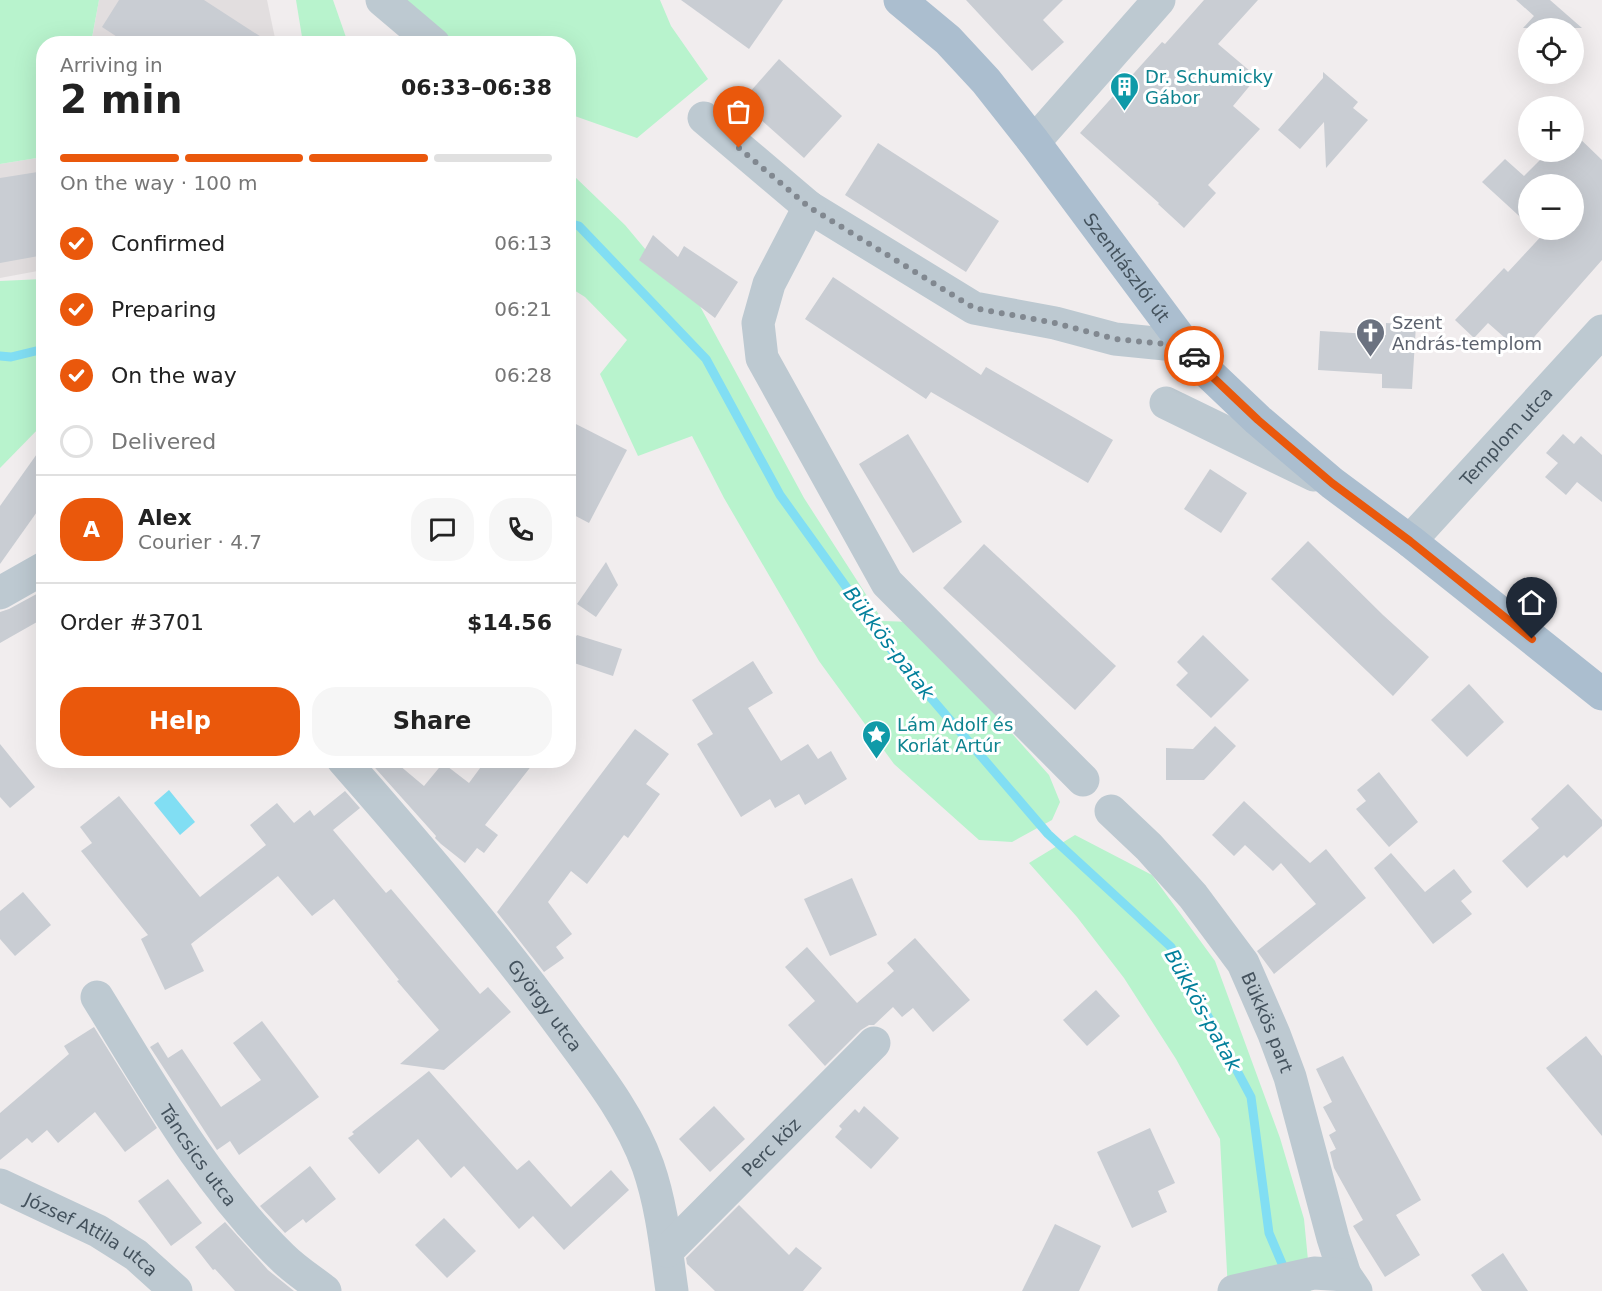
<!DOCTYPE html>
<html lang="en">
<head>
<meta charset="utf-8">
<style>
  body { margin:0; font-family:"DejaVu Sans",sans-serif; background:#f6f6f6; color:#222; height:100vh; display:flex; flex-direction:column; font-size:22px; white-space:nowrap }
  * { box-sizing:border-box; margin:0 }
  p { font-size:20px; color:#767676 }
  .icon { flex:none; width:33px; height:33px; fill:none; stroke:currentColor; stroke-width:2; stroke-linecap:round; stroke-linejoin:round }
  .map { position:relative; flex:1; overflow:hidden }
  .drawer { position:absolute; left:36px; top:36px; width:540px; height:732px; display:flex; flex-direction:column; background:#fff; border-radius:24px; box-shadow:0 6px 24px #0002 }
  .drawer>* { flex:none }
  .controls { position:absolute; left:1518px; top:18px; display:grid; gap:12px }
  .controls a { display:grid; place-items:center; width:66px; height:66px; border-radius:50%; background:#fff; box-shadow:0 6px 24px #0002; font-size:30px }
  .pin { position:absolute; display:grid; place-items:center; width:51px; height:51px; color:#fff; margin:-62px -26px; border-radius:50% 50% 50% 0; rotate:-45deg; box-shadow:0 0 6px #0007 }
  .pin .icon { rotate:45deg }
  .courier { position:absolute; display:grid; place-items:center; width:60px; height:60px; margin:-30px; border:4px solid #ea580c; border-radius:50%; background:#fff; color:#222; box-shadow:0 2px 8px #0007 }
  .head em { font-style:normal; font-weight:700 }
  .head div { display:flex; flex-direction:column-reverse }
  .head { display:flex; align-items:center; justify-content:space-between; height:102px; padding:0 24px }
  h1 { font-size:39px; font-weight:700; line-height:45px }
  .bar { display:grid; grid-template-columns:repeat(4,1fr); gap:9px 6px; align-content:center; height:72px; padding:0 24px }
  .bar i { height:8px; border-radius:4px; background:#e0e0e0 }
  .bar .on { background:#ea580c }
  .bar p { grid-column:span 4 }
  .line { display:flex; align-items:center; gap:15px; padding:0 24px; border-top:2px solid #e0e0e0 }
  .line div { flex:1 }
  .round { display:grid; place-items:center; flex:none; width:63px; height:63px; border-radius:24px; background:#f6f6f6 }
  ol { padding:0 24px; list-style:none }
  li { display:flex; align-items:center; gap:18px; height:66px }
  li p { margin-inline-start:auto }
  li .icon { padding:6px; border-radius:50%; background:#ea580c; color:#fff; stroke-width:4 }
  li:last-child { color:#767676 }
  li i { width:33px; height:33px; border:3px solid #e0e0e0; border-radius:50% }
  .action { display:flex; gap:12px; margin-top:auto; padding:12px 24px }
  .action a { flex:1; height:69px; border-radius:24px; background:#ea580c; color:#fff; font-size:24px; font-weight:700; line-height:69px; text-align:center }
  .action a+a { background:#f6f6f6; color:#222 }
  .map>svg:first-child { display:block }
  .education { fill:#e2dedf }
  .green { fill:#b8f3cd }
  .water { fill:#81def3 }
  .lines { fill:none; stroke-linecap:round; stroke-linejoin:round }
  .stream { stroke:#81def3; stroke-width:9 }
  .building { fill:#c9cdd3 }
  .minor { stroke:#bdc9d1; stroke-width:33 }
  .major { stroke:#abbecf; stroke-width:33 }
  .done { stroke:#818890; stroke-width:6; stroke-dasharray:0 10.8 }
  .route { stroke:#ea580c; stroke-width:8 }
  .labels { text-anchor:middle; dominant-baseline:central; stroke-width:6; stroke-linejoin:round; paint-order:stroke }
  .culture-label { font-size:18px; fill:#0d838f; stroke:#fff; text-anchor:start }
  .street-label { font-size:18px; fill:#44525d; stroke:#fff }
  .worship-label { font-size:18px; fill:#5b616d; stroke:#fff; text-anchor:start }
  .water-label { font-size:20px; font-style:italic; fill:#03809c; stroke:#fff }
</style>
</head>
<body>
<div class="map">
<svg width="1602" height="1291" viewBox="0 0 1602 1291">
  <rect width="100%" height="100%" fill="#f1edee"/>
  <g class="education">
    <polygon points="99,0 267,0 276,43 91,44"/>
    <polygon points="43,157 43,270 0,278 0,164"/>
  </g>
  <g class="green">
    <polygon points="0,0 99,0 91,43 44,44 43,157 0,164"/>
    <polygon points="296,0 333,0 348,43 303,43"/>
    <polygon points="394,0 660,0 671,26 708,79 637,138 569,114 568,44 454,43"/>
    <polygon points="569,174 574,176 625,225 656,262 695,297 804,498 883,621 913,622 1049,775 1060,802 1052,820 1012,842 979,840 894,764 819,661 724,498 692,436 638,456 600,374 627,340 585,297 569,287"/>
    <polygon points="43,279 43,424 0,468 0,281"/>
    <polygon points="1075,835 1152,875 1215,961 1280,1138 1304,1219 1311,1291 1228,1291 1220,1139 1176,1059 1124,978 1077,917 1029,863"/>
  </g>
  <polygon class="water" points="169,790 195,822 180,835 154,803"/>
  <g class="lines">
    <g class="stream">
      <polyline points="568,223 579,226 706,359 780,495 901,663 1048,834 1171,947 1251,1097 1269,1233 1286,1273"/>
      <polyline points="0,356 11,357 44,349"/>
    </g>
  </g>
  <g class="building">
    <polygon points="119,0 204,0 272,44 128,44 102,27"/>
    <polygon points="681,0 783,0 749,49"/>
    <polygon points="966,0 1063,0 1043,20 1064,42 1032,71"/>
    <polygon points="1204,0 1258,0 1218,44 1257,77 1233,106 1260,129 1208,185 1216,193 1184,228 1158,204 1159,203 1080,133 1162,42 1165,44"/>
    <polygon points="1516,0 1550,0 1582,28 1523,28 1534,16"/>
    <polygon points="779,59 842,116 804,158 741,102"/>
    <polygon points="1323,72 1358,102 1353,108 1368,120 1326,168 1324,122 1300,149 1278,130 1323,78"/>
    <polygon points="1574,133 1602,160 1602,260 1521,352 1488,323 1474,338 1455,320 1504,268 1508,272 1547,230 1574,230 1574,184 1528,184 1528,224 1482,182 1505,159 1524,176 1548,152 1574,152"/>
    <polygon points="878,143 999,221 966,272 845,195"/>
    <polygon points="44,171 44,255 0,263 0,178"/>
    <polygon points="653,235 678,257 684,246 738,282 715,318 639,260"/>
    <polygon points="833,277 981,375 986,367 1113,440 1088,483 931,392 926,399 805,319"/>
    <polygon points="1386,323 1416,325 1412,389 1382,388 1382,374 1318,370 1320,331 1386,335"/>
    <polygon points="568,420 627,450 589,523 568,512"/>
    <polygon points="908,434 962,522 913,553 859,464"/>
    <polygon points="1563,434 1574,444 1581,436 1602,455 1602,502 1577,482 1566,495 1545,477 1558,463 1546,453"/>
    <polygon points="44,444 44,502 0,564 0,506"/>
    <polygon points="1210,469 1247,493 1221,533 1184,509"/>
    <polygon points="1308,541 1383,615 1429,657 1393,696 1271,579"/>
    <polygon points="984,544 1116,666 1075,710 943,588"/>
    <polygon points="606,562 618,585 596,617 577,604"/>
    <polygon points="44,590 44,618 0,643 0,612 9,609"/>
    <polygon points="577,635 622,649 613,676 568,661 568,647"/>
    <polygon points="1203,635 1249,680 1211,718 1176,685 1188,673 1177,662"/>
    <polygon points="753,661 773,693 748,708 781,761 808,744 818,759 831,751 847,779 805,805 799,794 775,808 770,799 741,817 697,744 713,734 692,700"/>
    <polygon points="1469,684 1504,722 1467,757 1431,720"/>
    <polygon points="1215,726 1236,746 1204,780 1166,780 1166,748 1193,749"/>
    <polygon points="635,729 669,754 646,784 660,794 628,838 624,835 587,884 571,871 548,902 572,934 556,947 564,958 544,972 497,912"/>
    <polygon points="0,744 35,787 10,808 0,797"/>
    <polygon points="368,760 393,760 424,786 443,763 469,783 486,760 536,760 485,825 498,835 484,853 477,848 465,863 441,844 435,838 436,836"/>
    <polygon points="1379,772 1418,822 1389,847 1356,809 1366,801 1357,790"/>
    <polygon points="1568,784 1602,820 1602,826 1567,858 1564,855 1527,888 1502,861 1539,828 1531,819"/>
    <polygon points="345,791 360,808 333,830 386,893 391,889 480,994 488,987 511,1012 444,1070 400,1064 439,1030 397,981 399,980 334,899 312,916 278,876 191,944 204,971 165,990 141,939 148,935 81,851 92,843 80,827 119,796 200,897 266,845 250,825 277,803 294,823 310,810 314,816"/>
    <polygon points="1244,801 1310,863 1326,849 1366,898 1274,974 1257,951 1316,904 1281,863 1273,871 1245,845 1234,856 1212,835"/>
    <polygon points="1391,853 1425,892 1454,869 1472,892 1461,901 1472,914 1433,944 1374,868"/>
    <polygon points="852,878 877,935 830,956 804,899"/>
    <polygon points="23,892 51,925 15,956 0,939 0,911"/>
    <polygon points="915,938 970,1000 933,1032 913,1008 902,1017 893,1007 874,1025 869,1025 861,1030 825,1066 788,1025 815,1001 785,967 807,947 857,1003 894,971 887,963"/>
    <polygon points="1096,990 1120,1016 1087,1046 1063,1020"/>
    <polygon points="262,1021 319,1097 239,1155 230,1141 217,1150 150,1047 158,1042 168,1058 182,1049 221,1107 261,1080 233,1043"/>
    <polygon points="94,1027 157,1128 125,1152 95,1112 58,1143 47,1130 32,1143 27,1138 0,1160 0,1113 69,1054 64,1046"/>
    <polygon points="1586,1036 1602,1056 1602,1136 1546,1068"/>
    <polygon points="1343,1056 1421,1200 1396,1215 1420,1255 1385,1277 1353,1226 1363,1220 1334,1168 1330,1152 1336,1149 1329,1135 1336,1131 1323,1107 1332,1102 1316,1069"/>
    <polygon points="429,1071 517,1170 529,1160 571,1207 611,1170 629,1190 564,1250 533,1216 519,1229 464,1166 451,1178 418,1139 379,1174 348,1138 354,1134 352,1132"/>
    <polygon points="714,1106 745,1139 710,1172 679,1139"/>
    <polygon points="864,1106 899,1138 871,1169 835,1137 842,1129 839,1126 855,1109 859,1113"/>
    <polygon points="1150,1128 1175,1183 1158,1191 1167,1212 1132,1228 1097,1152"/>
    <polygon points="310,1166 336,1199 306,1223 303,1219 285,1233 260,1206"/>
    <polygon points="168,1179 202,1223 171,1246 138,1201"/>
    <polygon points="739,1205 789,1255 796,1247 822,1268 803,1291 715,1291 687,1264 686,1258"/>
    <polygon points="444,1218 476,1251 447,1278 415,1245"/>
    <polygon points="225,1222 268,1270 294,1291 235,1291 215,1269 213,1270 195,1247"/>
    <polygon points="1055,1224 1101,1246 1079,1291 1022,1291"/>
    <polygon points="1503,1253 1528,1291 1482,1291 1471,1275"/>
  </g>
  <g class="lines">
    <g class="minor">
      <polyline points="382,0 434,44"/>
      <polyline points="704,118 809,207 974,308 1055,323 1115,339 1185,346"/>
      <polyline points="1034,142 1159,0"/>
      <polyline points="809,207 769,284 758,323 762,358 887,583 1083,780"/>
      <polyline points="1166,403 1314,475"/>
      <path id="s1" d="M1410,541L1602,331"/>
      <polyline points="0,593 44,568"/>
      <path id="s2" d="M343,760C420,848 496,937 565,1031C596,1073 630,1116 648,1166C662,1206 666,1249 672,1291"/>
      <path id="s3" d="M1111,811L1149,847L1193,896L1243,963L1274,1034L1290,1077L1333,1238L1345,1275"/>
      <path id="s4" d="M97,997C152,1086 206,1183 282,1257C295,1270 311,1280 325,1291"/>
      <path id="s5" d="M0,1185L98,1231L136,1255L176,1291"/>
      <path id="s6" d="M667,1251L874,1043"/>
      <polyline points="1234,1291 1314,1273 1345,1275 1356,1291"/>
    </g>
    <path class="major" id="s7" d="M900,0L948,40L986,81L1034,142L1200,365L1258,420L1332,483L1410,541L1602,694"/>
  </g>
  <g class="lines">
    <polyline class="done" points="739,148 809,207 974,308 1055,323 1115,339 1185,346 1194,356"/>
    <polyline class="route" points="1194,356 1200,365 1258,420 1332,483 1410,541 1532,639"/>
  </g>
  <defs>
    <symbol id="building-pin" viewBox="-11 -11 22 30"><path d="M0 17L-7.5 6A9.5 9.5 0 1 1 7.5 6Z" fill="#0f9aa8" stroke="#fff"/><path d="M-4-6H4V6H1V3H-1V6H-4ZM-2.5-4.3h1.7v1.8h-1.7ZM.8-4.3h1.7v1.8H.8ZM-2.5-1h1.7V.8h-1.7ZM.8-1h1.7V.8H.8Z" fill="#fff"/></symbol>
    <symbol id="church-pin" viewBox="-11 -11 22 30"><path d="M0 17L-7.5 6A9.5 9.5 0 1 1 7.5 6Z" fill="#6b7280" stroke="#fff"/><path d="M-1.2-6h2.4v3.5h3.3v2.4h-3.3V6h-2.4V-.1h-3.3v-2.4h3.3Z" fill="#fff"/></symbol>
    <symbol id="sight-pin" viewBox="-11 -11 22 30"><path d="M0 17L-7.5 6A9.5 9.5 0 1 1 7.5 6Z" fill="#0f9aa8" stroke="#fff"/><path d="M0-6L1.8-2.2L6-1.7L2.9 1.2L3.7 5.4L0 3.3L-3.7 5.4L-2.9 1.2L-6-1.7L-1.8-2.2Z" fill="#fff"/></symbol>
  </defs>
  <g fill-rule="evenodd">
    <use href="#building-pin" x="1108" y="70" width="33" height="45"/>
    <use href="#church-pin" x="1354" y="316" width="33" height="45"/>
    <use href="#sight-pin" x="860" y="718" width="33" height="45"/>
  </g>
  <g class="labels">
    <g class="culture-label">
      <text x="1145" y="76">Dr. Schumicky<tspan x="1145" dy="21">Gábor</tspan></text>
      <text x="897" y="724">Lám Adolf és<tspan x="897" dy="21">Korlát Artúr</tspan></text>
    </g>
    <g class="street-label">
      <text stroke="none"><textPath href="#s7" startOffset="352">Szentlászlói út</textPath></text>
      <text stroke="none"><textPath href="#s1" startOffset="142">Templom utca</textPath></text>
      <text stroke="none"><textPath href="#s2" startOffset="318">György utca</textPath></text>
      <text stroke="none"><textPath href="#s3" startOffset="266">Bükkös part</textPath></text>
      <text stroke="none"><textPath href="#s6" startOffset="147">Perc köz</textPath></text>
      <text stroke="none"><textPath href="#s4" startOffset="188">Táncsics utca</textPath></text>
      <text stroke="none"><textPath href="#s5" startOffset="104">József Attila utca</textPath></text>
    </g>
    <g class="worship-label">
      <text x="1392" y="322">Szent<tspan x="1392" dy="21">András-templom</tspan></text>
    </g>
    <g class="water-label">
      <text transform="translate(889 643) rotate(53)">Bükkös-patak</text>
      <text transform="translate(1203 1010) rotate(61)">Bükkös-patak</text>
    </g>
  </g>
</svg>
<div class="controls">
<a><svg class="icon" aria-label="locate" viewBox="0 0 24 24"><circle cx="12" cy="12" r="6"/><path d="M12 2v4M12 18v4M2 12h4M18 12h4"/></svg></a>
<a>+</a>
<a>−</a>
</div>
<div class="pin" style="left:739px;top:148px;background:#ea580c"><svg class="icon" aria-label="bag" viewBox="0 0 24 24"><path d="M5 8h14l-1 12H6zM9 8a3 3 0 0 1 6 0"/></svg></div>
<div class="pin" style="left:1532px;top:639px;background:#1f2937"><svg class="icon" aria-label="home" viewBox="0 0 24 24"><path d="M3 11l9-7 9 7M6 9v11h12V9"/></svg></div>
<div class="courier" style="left:1194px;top:356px"><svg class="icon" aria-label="car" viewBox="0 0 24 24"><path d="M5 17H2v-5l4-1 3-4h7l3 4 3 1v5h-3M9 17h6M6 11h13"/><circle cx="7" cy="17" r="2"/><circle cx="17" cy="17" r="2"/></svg></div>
<section class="drawer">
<div class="head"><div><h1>2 min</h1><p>Arriving in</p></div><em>06:33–06:38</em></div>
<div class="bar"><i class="on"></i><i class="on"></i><i class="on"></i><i></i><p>On the way · 100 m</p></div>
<ol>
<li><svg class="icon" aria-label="check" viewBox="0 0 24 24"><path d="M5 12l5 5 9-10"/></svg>Confirmed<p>06:13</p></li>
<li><svg class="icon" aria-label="check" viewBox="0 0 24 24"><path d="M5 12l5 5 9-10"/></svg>Preparing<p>06:21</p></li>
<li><svg class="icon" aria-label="check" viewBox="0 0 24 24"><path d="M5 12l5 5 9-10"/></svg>On the way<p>06:28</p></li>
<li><i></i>Delivered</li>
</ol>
<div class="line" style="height:108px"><b class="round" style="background:#ea580c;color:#fff">A</b><div><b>Alex</b><p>Courier · 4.7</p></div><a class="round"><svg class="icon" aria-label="chat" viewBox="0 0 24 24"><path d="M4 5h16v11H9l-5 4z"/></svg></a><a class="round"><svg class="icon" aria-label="phone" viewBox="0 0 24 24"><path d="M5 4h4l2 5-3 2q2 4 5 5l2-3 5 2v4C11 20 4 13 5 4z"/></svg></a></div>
<div class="line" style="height:78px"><div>Order #3701</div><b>$14.56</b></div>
<div class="action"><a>Help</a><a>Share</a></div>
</section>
</div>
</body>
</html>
